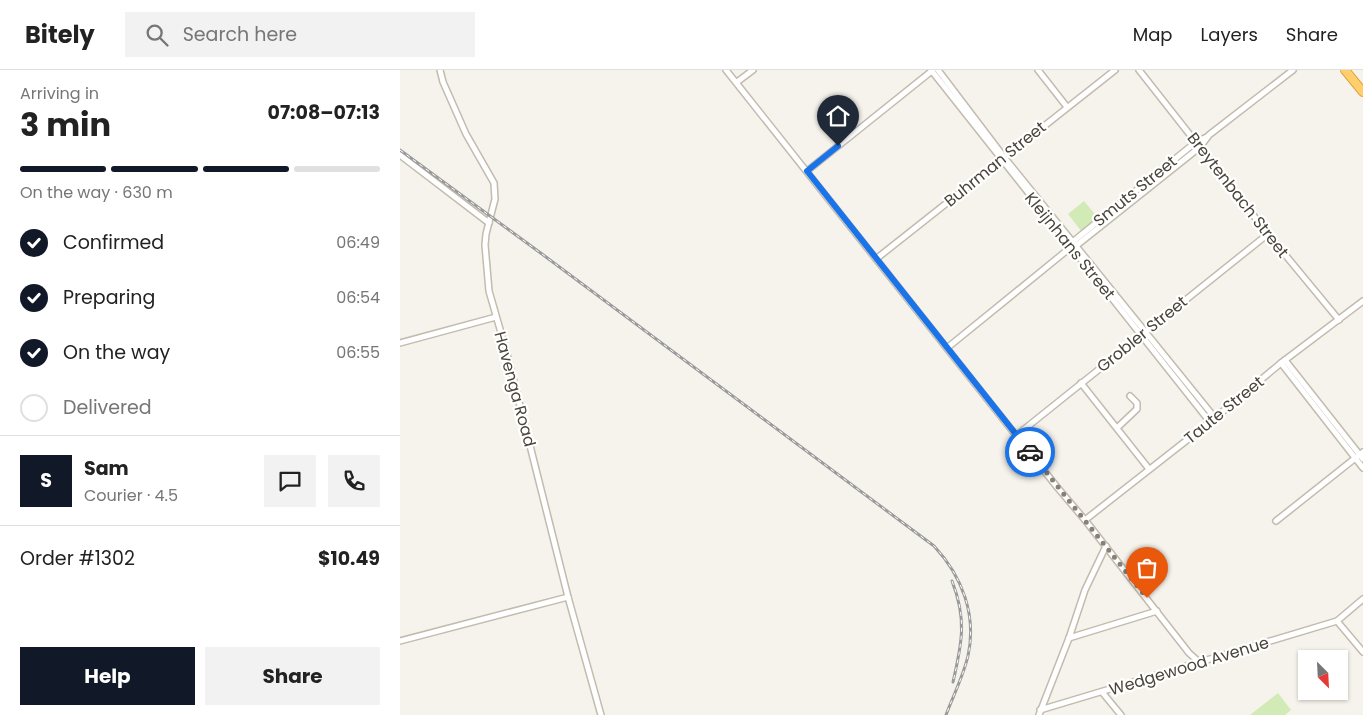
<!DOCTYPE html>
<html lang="en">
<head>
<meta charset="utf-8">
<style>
  body { margin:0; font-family:Poppins,sans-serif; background:#f2f2f2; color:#222; height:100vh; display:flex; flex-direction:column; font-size:19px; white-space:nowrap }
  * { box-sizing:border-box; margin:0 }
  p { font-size:16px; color:#767676 }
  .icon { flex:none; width:28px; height:28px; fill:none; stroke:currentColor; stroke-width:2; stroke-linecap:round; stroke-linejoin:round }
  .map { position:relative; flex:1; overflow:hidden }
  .sheet { display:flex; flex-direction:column; background:#fff; width:400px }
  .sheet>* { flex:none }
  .needle { width:32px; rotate:156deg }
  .fabs { position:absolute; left:898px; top:580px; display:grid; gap:10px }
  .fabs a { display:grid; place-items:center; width:50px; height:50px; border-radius:0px; background:#fff; box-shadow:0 1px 4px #0004; font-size:25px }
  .pin { position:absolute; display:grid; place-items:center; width:42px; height:42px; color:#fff; margin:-51px -21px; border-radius:50% 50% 50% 0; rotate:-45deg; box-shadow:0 0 5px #0007 }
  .pin .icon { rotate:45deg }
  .courier { position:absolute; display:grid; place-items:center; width:50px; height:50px; margin:-25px; border:4px solid #1a73e8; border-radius:50%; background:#fff; color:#222; box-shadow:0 1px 6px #0007 }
  .head em { font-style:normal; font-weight:700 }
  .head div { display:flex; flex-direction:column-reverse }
  .head { display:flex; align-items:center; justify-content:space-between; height:85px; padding:0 20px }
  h1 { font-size:32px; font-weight:700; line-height:38px }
  .bar { display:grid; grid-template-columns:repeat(4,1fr); gap:8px 5px; align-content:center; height:60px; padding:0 20px }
  .bar i { height:6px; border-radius:4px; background:#e0e0e0 }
  .bar .on { background:#111827 }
  .bar p { grid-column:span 4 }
  .line { display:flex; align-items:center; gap:12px; padding:0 20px; border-top:1px solid #e0e0e0 }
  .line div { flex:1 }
  .round { display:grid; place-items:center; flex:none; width:52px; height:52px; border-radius:0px; background:#f2f2f2 }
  ol { padding:0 20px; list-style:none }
  li { display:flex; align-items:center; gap:15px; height:55px }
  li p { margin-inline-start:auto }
  li .icon { padding:5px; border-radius:50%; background:#111827; color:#fff; stroke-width:4 }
  li:last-child { color:#767676 }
  li i { width:28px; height:28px; border:2px solid #e0e0e0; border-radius:50% }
  .action { display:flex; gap:10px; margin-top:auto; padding:10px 20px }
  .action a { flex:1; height:58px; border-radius:0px; background:#111827; color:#fff; font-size:20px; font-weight:700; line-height:58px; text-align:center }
  .action a+a { background:#f2f2f2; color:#222 }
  header { display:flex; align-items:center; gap:30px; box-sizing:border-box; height:70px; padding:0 25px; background:#fff; border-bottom:1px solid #e0e0e0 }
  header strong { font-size:24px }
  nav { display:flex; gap:28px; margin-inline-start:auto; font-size:18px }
  .search { width:350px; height:45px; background:#f2f2f2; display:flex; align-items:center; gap:12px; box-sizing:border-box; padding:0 18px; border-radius:0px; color:#767676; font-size:19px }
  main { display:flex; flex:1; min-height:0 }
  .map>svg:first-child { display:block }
  .green { fill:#d2eab5 }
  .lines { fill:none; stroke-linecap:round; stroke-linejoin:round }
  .minor-casing { stroke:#c2bbae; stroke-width:8 }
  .highway-casing { stroke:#e0a43c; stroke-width:10 }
  .minor { stroke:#fff; stroke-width:5 }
  .highway { stroke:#ffcf6e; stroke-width:8 }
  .rail-casing { stroke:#9a9a9a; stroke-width:3 }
  .rail { stroke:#fff; stroke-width:1; stroke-dasharray:4; stroke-linecap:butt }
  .done { stroke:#878178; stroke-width:5; stroke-dasharray:0 9 }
  .route { stroke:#1a73e8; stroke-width:6 }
  .labels { text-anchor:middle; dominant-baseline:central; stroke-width:4.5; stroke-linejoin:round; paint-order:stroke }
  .street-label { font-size:16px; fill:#4b4439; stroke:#fff }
</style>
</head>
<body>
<header>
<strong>Bitely</strong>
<div class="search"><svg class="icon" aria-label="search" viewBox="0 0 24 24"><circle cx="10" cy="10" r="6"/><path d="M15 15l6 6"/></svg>Search here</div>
<nav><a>Map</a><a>Layers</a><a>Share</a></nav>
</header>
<main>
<section class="sheet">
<div class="head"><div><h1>3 min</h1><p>Arriving in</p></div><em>07:08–07:13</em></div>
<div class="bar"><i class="on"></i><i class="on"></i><i class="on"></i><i></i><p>On the way · 630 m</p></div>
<ol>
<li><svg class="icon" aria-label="check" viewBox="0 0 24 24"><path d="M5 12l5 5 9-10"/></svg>Confirmed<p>06:49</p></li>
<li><svg class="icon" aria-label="check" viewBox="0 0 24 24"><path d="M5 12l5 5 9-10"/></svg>Preparing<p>06:54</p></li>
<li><svg class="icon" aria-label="check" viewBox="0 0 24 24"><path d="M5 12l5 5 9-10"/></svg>On the way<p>06:55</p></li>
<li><i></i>Delivered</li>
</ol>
<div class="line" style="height:90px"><b class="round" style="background:#111827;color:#fff">S</b><div><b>Sam</b><p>Courier · 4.5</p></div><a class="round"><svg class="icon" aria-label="chat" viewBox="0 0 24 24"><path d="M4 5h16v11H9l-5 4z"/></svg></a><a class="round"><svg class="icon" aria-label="phone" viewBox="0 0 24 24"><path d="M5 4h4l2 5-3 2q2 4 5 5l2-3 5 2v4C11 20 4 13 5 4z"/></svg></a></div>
<div class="line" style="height:65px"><div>Order #1302</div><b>$10.49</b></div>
<div class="action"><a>Help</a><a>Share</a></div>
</section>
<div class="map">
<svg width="963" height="645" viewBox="0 0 963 645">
  <rect width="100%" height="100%" fill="#f6f3ec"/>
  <g class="green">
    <polygon points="684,131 699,149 682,162 668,144"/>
    <polygon points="878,623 891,640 885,645 850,645"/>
  </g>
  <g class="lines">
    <defs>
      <g id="minor">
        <polyline points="40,0 43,12 66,64 94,113 95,129 86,164 85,175 89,221 106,280 168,527 201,645"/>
        <polyline points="326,0 657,417 685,450 789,583 799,592"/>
        <polyline points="531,0 810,352"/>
        <polyline points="538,0 604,87 815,348"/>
        <polyline points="638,0 667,37"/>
        <polyline points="739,0 868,164 939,250"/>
        <polyline points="337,12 353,0"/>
        <polyline points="0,85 89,153"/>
        <polyline points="407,101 533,0"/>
        <polyline points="670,174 796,72 807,67"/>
        <polyline points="476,189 715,0"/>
        <polyline points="0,273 96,247"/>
        <polyline points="547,278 665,182 672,179 800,77 809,65 893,0"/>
        <polyline points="885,290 963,389"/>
        <polyline points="881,293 963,398"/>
        <polyline points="681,313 749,399"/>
        <polyline points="717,358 737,339 737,333 730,326"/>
        <polyline points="617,365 868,164"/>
        <polyline points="685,450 810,352 881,293 963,231"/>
        <polyline points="876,451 963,382"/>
        <polyline points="937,551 963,582"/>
        <polyline points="669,568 757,541"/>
        <polyline points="0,571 168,527"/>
        <polyline points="702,622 721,645"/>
        <polyline points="640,640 937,551 963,529"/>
        <polyline points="639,645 669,568 685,520 706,476"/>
      </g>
      <polyline id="highway" points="945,0 963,22"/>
    </defs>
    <use href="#minor" class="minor-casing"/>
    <use href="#highway" class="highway-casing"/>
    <use href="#minor" class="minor"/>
    <use href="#highway" class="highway"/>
    <defs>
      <g id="rail">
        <path d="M0,80L142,184L534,476C562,506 577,545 568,586C563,607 553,626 546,645"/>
        <path d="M552,511C567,549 562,573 553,612"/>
      </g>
    </defs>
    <use href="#rail" class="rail-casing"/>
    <use href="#rail" class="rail"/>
  </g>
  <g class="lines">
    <polyline class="done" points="630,382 747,528"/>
    <polyline class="route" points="438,76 407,101 630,382"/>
  </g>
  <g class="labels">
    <g class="street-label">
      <text transform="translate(595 94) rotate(-39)">Buhrman Street</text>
      <text transform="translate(735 121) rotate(-39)">Smuts Street</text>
      <text transform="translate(838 125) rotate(52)">Breytenbach Street</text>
      <text transform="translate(670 176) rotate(51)">Kleijnhans Street</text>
      <text transform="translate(742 264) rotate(-39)">Grobler Street</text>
      <text transform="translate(115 319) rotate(75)">Havenga Road</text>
      <text transform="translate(824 340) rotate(-39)">Taute Street</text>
      <text transform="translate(789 596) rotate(-17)">Wedgewood Avenue</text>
    </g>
  </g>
</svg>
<div class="fabs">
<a><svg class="needle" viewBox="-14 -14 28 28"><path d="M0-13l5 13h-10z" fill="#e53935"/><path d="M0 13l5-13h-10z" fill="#767676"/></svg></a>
</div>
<div class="pin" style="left:747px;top:528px;background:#ea580c"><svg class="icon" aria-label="bag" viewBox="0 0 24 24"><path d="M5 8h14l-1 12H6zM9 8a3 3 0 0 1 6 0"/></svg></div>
<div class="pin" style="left:438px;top:76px;background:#1f2937"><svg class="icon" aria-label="home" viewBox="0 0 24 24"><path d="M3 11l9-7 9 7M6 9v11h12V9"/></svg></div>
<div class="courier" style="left:630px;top:382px"><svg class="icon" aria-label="car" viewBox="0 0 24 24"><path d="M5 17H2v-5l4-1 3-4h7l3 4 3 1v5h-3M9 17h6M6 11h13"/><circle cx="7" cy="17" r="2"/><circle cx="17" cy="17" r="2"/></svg></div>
</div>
</main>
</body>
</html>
